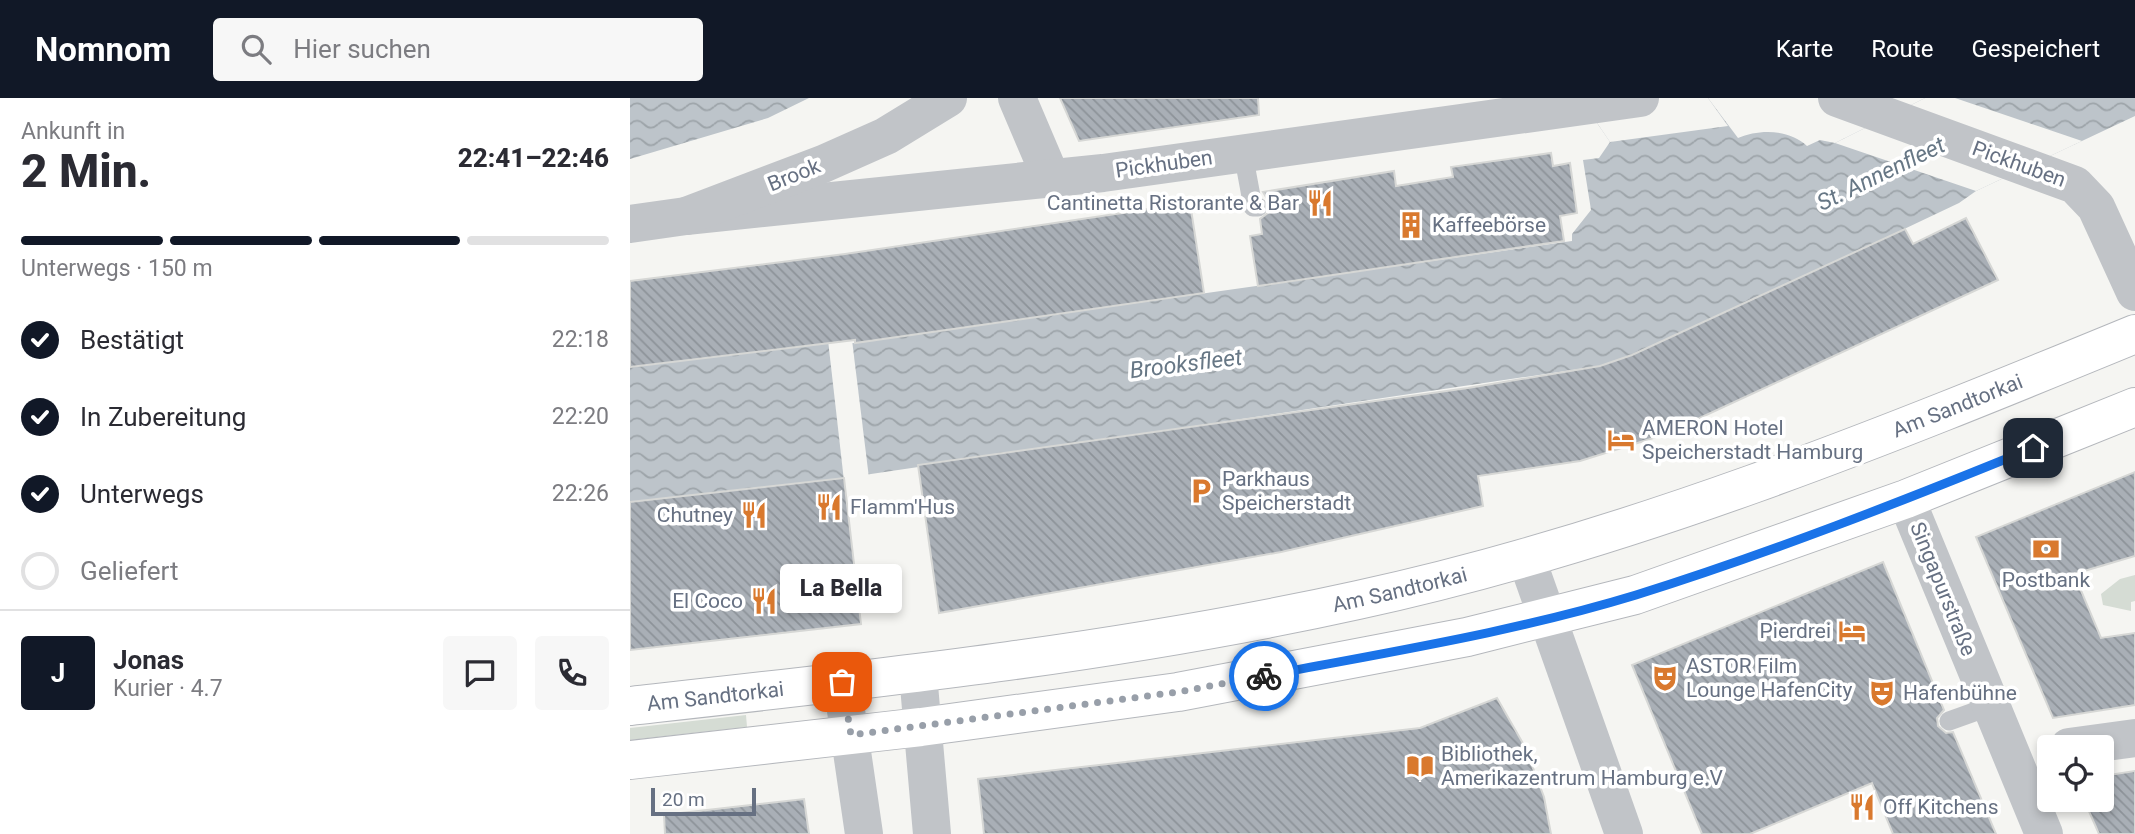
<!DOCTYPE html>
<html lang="de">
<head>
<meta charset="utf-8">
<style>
  body { margin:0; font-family:Roboto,sans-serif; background:#f7f7f7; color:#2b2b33; height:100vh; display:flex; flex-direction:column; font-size:26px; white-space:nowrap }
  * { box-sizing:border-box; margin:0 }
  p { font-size:23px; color:#7c7c81 }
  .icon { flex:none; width:38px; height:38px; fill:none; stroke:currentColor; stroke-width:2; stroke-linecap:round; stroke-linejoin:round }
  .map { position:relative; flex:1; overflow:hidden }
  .side { display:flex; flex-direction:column; background:#fff; width:630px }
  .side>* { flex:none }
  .fabs { position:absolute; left:1407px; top:637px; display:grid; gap:14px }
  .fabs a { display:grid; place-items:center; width:77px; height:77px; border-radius:7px; background:#fff; box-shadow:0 4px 10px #0003; font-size:35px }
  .scale { position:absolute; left:21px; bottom:18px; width:105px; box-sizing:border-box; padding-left:7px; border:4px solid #667082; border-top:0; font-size:19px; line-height:24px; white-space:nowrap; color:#667082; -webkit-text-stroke:5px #fff; paint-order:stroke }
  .pin { position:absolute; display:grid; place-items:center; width:60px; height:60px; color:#fff; margin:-30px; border-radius:14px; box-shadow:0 4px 10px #0006 }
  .courier { position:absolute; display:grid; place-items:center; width:70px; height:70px; margin:-35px; border:5px solid #1a73e8; border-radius:50%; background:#fff; color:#222; box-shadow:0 2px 9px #0007 }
  .bubble { position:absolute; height:49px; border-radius:7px; background:#fff; box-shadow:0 4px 10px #0003; font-size:23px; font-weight:800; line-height:49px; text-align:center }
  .headline em { font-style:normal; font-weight:800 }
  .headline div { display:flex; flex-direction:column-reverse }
  .headline { display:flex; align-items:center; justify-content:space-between; height:119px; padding:0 21px }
  h1 { font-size:46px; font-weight:800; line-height:52px }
  .bar { display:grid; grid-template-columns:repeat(4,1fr); gap:10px 7px; align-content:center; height:84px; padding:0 21px }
  .bar i { height:9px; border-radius:5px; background:#e1e1e2 }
  .bar .current { background:#111827 }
  .bar p { grid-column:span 4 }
  .line { display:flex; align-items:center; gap:18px; padding:0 21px; border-top:2px solid #e1e1e2 }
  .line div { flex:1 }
  .round { display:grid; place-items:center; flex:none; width:74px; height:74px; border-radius:7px; background:#f7f7f7 }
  ol { padding:0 21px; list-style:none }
  li { display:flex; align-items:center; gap:21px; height:77px }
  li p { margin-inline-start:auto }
  li .icon { padding:7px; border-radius:50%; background:#111827; color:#fff; stroke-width:4 }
  li:last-child { color:#7c7c81 }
  li i { width:38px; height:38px; border:4px solid #e1e1e2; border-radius:50% }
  header { display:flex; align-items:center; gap:42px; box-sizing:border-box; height:98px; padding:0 35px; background:#111827; color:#fff }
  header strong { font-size:33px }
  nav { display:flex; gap:38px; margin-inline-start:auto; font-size:24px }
  .search { width:490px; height:63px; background:#f7f7f7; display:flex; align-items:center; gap:18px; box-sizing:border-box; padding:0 24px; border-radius:7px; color:#7c7c81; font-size:26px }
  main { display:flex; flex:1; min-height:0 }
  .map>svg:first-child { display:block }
  .grass { fill:#d5dcd4 }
  .water { fill:url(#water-waves) }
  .pier { fill:#f5f5f2 }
  .building { fill:url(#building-back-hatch); stroke:#d6d7d5; stroke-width:2 }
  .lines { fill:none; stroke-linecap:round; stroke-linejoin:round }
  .secondary-casing { stroke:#b4b7bc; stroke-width:40 }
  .lane { stroke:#c1c4c8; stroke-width:19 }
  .street { stroke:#c1c4c8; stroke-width:38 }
  .secondary { stroke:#fff; stroke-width:38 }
  .done { stroke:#989fa9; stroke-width:7; stroke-dasharray:0 12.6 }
  .route { stroke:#1a73e8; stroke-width:9 }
  .labels { text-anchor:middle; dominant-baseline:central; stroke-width:7; stroke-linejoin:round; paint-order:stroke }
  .street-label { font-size:21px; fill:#667082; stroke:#fff }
  .poi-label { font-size:21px; fill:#667082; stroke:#fff; text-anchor:start }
  .water-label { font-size:23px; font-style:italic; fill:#677785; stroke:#fff }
</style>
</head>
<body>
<header>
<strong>Nomnom</strong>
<div class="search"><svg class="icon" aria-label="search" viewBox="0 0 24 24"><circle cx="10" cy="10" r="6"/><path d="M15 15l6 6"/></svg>Hier suchen</div>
<nav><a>Karte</a><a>Route</a><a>Gespeichert</a></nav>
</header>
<main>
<section class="side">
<div class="headline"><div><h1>2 Min.</h1><p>Ankunft in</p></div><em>22:41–22:46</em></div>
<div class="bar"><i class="current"></i><i class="current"></i><i class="current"></i><i></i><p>Unterwegs · 150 m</p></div>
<ol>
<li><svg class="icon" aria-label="check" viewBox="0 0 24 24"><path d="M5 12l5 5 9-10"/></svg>Bestätigt<p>22:18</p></li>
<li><svg class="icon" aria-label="check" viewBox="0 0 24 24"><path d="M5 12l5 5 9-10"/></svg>In Zubereitung<p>22:20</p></li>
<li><svg class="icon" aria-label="check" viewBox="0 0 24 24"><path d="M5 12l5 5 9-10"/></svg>Unterwegs<p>22:26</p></li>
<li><i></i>Geliefert</li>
</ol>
<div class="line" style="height:126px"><b class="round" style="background:#111827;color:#fff">J</b><div><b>Jonas</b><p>Kurier · 4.7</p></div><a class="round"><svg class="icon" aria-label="chat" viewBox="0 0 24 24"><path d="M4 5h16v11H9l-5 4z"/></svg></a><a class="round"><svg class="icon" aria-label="phone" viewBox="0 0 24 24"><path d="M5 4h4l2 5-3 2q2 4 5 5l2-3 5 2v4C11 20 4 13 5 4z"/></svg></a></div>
</section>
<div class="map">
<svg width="1505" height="736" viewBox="0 0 1505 736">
  <defs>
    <pattern id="water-waves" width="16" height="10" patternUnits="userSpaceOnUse" patternTransform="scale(1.75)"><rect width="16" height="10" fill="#bdc4ca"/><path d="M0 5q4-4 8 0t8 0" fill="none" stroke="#9da4a9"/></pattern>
    <pattern id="building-back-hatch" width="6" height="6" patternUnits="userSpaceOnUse" patternTransform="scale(1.75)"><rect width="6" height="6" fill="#a9afb6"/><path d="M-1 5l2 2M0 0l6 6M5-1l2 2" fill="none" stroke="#8d9399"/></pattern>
  </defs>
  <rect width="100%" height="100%" fill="#f5f5f2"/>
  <g class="grass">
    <polygon points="1505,477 1505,503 1501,504 1501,513 1473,507 1471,496 1490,481"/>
    <polygon points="116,617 117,629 0,642 0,630"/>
  </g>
  <g class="water">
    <polygon points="0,0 179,0 138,20 0,61"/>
    <path d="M950,0H1078L1108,40C1129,31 1159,31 1177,48L1190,42L1205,45L1295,0H1505V18L1346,93L1329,105L1251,142L1002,257L969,268L214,380L0,404V269L193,246L225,245L942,143V136L961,112L953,62L969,60L980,44Z"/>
  </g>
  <g class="pier">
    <polygon points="950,0 1078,0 1098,28 980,44"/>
    <polygon points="1295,0 1325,0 1452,43 1346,93 1205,45"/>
    <polygon points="198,242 222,242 239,380 214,383"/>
  </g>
  <g class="building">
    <polygon points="430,0 628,0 629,17 449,43"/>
    <polygon points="921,55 923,68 940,65 947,115 930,118 934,143 628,188 620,138 632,136 630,121 639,114 639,104 633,94 764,73 766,88 823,79 821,69"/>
    <polygon points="560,105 574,195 225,245 225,242 0,269 0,183 215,156"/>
    <polygon points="1336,120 1368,182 1033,337 950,363 848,378 853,408 651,454 309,515 288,367 838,290 970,268 1002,257 1275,131 1283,146"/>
    <polygon points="1505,374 1505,458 1444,476 1471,540 1505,535 1505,607 1423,620 1346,439"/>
    <polygon points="214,380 231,526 0,552 0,404"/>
    <polygon points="1253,464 1314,612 1307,620 1308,628 1316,635 1323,634 1366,736 1263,736 1242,685 1120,736 1072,736 1002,567"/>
    <polygon points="867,600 895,649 914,699 921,736 354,736 348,681 790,630"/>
    <polygon points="1505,673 1505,736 1469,736 1454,702 1472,702 1472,678"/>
    <polygon points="174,701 179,736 35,736 34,717"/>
  </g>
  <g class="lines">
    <defs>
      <g id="secondary">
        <path id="s1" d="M0,608C244,581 488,555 728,502C996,444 1252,340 1505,236"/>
        <polyline points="0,662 291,629 548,594 837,539 1005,497 1276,401 1505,309"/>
      </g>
    </defs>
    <use href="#secondary" class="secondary-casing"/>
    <g class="lane">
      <polyline points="613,55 623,109 628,109"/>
      <polyline points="1319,623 1361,608"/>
    </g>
    <g class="street">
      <polyline points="387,0 421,80"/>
      <polyline points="1207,0 1445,87 1466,109 1505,194"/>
      <polyline points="56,118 473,75 1010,0"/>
      <polyline points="0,126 56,118 193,66 256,38 318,0"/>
      <polyline points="1276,401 1414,736"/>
      <polyline points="896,459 994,736"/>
      <polyline points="288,576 302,736"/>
      <polyline points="212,585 234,736"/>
      <polyline points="1439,649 1505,640"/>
    </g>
    <use href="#secondary" class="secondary"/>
  </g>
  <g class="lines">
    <polyline class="done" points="212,584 221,637 548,594 634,578"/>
    <path class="route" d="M634,578C758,554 885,534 1006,497C1140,455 1273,403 1403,350"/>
  </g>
  <defs>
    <symbol id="restaurant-bare" viewBox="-9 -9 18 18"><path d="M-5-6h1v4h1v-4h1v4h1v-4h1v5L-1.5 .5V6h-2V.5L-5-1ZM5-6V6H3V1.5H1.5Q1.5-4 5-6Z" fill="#d9792e" stroke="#fff" stroke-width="2.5" paint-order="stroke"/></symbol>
    <symbol id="building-bare" viewBox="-9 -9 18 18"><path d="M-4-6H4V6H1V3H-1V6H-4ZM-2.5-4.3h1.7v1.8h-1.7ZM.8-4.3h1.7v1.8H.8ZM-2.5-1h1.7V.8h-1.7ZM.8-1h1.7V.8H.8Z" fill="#d9792e" stroke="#fff" stroke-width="2.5" paint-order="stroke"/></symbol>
    <symbol id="hotel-bare" viewBox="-9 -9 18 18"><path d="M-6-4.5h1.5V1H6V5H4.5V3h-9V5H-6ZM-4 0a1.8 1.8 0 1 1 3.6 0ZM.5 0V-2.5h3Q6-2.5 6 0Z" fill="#d9792e" stroke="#fff" stroke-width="2.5" paint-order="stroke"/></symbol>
    <symbol id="parking-bare" viewBox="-9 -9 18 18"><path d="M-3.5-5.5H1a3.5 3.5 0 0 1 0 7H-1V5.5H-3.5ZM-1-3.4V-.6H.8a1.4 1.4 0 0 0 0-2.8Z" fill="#d9792e" stroke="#fff" stroke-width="2.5" paint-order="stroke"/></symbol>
    <symbol id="bank-bare" viewBox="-9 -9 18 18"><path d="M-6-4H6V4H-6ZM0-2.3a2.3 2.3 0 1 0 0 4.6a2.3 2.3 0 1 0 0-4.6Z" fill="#d9792e" stroke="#fff" stroke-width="2.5" paint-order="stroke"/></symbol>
    <symbol id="theatre-bare" viewBox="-9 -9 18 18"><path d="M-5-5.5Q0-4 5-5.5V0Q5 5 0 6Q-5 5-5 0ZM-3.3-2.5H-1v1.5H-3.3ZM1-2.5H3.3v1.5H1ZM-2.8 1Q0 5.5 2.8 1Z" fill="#d9792e" stroke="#fff" stroke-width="2.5" paint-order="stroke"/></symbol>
    <symbol id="library-bare" viewBox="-9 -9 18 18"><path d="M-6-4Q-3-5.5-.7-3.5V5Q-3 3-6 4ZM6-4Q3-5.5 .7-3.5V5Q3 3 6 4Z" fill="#d9792e" stroke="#fff" stroke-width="2.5" paint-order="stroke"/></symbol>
  </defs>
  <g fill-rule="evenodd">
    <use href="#restaurant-bare" x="671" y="86" width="38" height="38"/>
    <use href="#building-bare" x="762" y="108" width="38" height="38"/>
    <use href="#hotel-bare" x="972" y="323" width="38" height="38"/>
    <use href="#parking-bare" x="552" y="374" width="38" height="38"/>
    <use href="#restaurant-bare" x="180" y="390" width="38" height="38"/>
    <use href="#restaurant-bare" x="105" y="398" width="38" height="38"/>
    <use href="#bank-bare" x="1397" y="432" width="38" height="38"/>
    <use href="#restaurant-bare" x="115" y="484" width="38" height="38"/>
    <use href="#hotel-bare" x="1203" y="514" width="38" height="38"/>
    <use href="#theatre-bare" x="1016" y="561" width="38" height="38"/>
    <use href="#theatre-bare" x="1233" y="576" width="38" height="38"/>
    <use href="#library-bare" x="771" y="649" width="38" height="38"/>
    <use href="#restaurant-bare" x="1213" y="690" width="38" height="38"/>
  </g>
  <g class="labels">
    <g class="street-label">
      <text transform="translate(534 66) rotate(-8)">Pickhuben</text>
      <text transform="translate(1389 66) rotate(20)">Pickhuben</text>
      <text transform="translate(164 77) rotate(-22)">Brook</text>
      <text stroke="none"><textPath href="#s1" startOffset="1367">Am Sandtorkai</textPath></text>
      <text stroke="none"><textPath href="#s1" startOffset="779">Am Sandtorkai</textPath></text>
      <text transform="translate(1313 491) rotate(68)">Singapurstraße</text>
      <text stroke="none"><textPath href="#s1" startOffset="86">Am Sandtorkai</textPath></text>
    </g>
    <g class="poi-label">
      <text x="669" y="105" text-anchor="end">Cantinetta Ristorante &amp; Bar</text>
      <text x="802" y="127">Kaffeebörse</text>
      <text x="1012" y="330">AMERON Hotel<tspan x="1012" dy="24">Speicherstadt Hamburg</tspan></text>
      <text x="592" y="381">Parkhaus<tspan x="592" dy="24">Speicherstadt</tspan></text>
      <text x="220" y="409">Flamm'Hus</text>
      <text x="103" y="417" text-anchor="end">Chutney</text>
      <text x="1416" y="482" text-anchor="middle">Postbank</text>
      <text x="113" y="503" text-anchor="end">El Coco</text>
      <text x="1201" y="533" text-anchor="end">Pierdrei</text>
      <text x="1056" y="568">ASTOR Film<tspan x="1056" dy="24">Lounge HafenCity</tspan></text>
      <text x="1273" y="595">Hafenbühne</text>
      <text x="811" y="656">Bibliothek,<tspan x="811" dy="24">Amerikazentrum Hamburg e.V</tspan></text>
      <text x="1253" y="709">Off Kitchens</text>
    </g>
    <g class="water-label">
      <text transform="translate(1251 76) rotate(-26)">St. Annenfleet</text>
      <text transform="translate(556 266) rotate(-7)">Brooksfleet</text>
    </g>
  </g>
</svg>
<div class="fabs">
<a><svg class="icon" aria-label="locate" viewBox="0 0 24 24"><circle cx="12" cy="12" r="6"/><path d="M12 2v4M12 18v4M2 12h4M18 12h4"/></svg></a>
</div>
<div class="scale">20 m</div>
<div class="pin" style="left:212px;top:584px;background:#ea580c"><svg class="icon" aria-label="bag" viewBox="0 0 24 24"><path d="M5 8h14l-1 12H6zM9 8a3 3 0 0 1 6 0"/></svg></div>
<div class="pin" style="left:1403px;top:350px;background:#1f2937"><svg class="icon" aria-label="home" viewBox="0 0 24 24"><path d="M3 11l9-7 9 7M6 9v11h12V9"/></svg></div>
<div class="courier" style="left:634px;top:578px"><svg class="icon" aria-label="bike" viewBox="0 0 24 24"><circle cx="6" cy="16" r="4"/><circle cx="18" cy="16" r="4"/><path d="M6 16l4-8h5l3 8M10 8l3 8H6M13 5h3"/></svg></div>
<div class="bubble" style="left:150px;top:466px;width:122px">La Bella</div>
</div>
</main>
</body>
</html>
